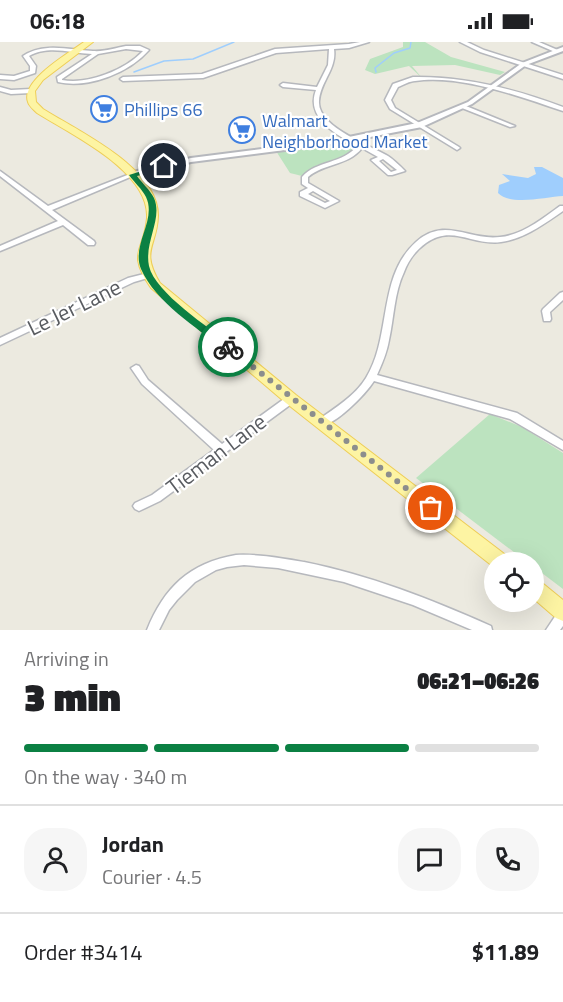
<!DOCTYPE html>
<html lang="en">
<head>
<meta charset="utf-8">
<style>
  body { margin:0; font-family:"Titillium Web",sans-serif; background:#f6f6f6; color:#202124; height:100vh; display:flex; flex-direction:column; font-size:22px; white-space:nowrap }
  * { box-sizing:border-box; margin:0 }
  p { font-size:20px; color:#757577 }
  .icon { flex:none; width:33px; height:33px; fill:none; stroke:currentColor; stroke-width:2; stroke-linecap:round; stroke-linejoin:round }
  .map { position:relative; height:588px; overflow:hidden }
  .details { display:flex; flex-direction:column; background:#fff; flex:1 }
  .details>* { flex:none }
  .tools { position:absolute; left:484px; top:510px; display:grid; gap:12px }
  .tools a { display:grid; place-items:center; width:60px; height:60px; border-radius:50%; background:#fff; box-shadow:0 6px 24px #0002; font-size:30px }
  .pin { position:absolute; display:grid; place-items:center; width:51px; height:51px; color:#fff; margin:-26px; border:3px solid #fff; border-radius:50%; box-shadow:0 2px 6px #0007 }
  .courier { position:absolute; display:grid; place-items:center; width:60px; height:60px; margin:-30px; border:4px solid #0b8043; border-radius:50%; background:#fff; color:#222; box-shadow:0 2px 8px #0007 }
  .overview em { font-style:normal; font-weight:800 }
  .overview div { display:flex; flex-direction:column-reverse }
  .overview { display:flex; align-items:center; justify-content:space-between; height:102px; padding:0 24px }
  h1 { font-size:39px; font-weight:800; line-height:45px }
  .bar { display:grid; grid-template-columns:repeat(4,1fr); gap:9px 6px; align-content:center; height:72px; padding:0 24px }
  .bar i { height:8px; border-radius:4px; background:#e0e0e0 }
  .bar .active { background:#0b8043 }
  .bar p { grid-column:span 4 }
  .line { display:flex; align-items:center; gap:15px; padding:0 24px; border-top:2px solid #e0e0e0 }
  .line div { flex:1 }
  .round { display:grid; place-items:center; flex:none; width:63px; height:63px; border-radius:24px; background:#f6f6f6 }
  .status { display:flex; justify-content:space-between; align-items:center; height:42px; padding:0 30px; background:#fff; direction:ltr }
  .status svg { height:16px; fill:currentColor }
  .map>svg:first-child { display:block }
  .green { fill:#bce3bf }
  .water { fill:#9fcefd }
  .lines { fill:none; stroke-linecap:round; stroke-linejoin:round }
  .stream { stroke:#9fcefd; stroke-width:1.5 }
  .minor-casing { stroke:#b6b8bd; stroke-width:3 }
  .tertiary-casing { stroke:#b6b8bd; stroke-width:4 }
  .primary-casing { stroke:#eecd57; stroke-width:2 }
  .minor { fill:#fff; fill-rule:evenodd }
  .tertiary { fill:#fff; fill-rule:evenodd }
  .primary { fill:#fdf4a3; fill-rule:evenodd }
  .route { fill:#0b8043 }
  .done { stroke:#8c8e8d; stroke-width:6; stroke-dasharray:0 10.8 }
  .labels { text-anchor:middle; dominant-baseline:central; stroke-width:4.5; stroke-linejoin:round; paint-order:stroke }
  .far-shop-label { font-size:18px; fill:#366cbe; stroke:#fff; text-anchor:start }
  .street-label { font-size:22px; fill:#595c61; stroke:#fff }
</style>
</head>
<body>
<div class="status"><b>06:18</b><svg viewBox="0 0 49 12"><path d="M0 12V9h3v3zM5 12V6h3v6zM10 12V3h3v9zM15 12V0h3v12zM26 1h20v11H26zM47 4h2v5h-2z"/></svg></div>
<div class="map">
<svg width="563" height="588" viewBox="0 0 563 588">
  <rect width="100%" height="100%" fill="#eceae0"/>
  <g class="green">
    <polygon points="403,0 425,0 451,15 505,30 500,33 455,23 412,24 422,36 409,24 375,32 365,28 370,17 403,5"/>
    <path d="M344,100L356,106C342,121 317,118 302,134L290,131L276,109Z"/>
    <polygon points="490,372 522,385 563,411 563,547 534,525 534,520 527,520 416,436"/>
  </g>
  <path class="water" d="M534,125H542L563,136V154C546,155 510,164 498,151L499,143L510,139L502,132L528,136L536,132Z"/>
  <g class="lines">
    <g class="stream">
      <polyline points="134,30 164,19 193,17 234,0"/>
      <polyline points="376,30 375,26 394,11 410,6 411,0"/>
    </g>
    <defs>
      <g id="minor">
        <path d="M360,0H369L349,6L334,7C337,27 320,40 319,59C317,85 370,103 388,114C394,118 400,124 405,129L392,133H388L371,118L378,115L362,106C348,124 324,121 308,135V141L339,159L325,166L300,154V150L308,146L302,142V135C317,118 343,122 357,104C337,93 305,76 316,48L283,45L280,43L283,41L317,45L328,23L329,7L276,11L203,36L123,39L120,37L123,35L202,32L275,7L349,2ZM383,117L397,128L391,130L379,119ZM313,149L330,159L325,161L308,152Z"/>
        <polygon points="460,0 467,0 484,8 563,33 563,37 480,10"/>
        <polygon points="532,0 539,0 560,9 555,10"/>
        <path d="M126,4H140L149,8C129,31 88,47 58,40L57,35L92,12C71,11 48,3 29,14L36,24L35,31L14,38L0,37V33L14,34L30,29V24L23,14C44,0 70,8 93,9C104,10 115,6 126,4ZM126,7L143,9C125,28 88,43 62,38V37L98,12Z"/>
        <path d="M413,35C465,34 515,47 563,65V69C520,55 461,32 415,39C410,39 403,43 398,45L391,58L395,66L459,105L460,106L457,108L390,67L385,58L393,42Z"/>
        <polygon points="0,45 11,48 31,47 34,49 31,51 11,52 0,49"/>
        <polygon points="462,64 466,64 515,84 510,85 462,66"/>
        <polygon points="0,129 48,164 130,132 132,131 135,133 52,168 94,199 95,201 94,203 88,203 63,183 0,209 0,204 58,179 0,134"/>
        <path d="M560,164H563V169C544,182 524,197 501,200C473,204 452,182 426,201C416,208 408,219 404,230C394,251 394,276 389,298C387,310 382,322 377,333L517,371L563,399V408L510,377L374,339C366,352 333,386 318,384L317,381L318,378C335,366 355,354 366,336C392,294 377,235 416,200C445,174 469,199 500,195C522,193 542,177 560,164Z"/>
        <polygon points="148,231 152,233 151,235 134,240 0,303 0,296 128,236"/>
        <polygon points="563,250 563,258 550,270 551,277 550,279 544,279 542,269 543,267 560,251"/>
        <polygon points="136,323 139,324 148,338 222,402 288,354 294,354 296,357 294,360 160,459 139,469 135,467 133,464 135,461 152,453 214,408 142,342 131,326"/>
        <path d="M236,513C259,512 281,516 304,520C369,533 430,557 491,584L492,588H472L413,563L344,540L278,526L244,523L227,525L216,528L195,540L177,558L169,568L159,588H147C164,546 189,521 236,513Z"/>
        <polygon points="563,568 563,584 560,588 546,588 558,570"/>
      </g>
      <polygon id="tertiary" points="563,5 563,9 526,23 472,62 422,85 339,101 191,120 132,135 128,133 129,131 191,116 339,97 417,81 468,60 522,21"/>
      <g id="primary">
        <path d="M84,0H93L43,38L35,49L36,60L43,67C78,89 159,126 158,174C157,205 140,208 160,241L296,353L507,514L510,520H495V526L286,361L151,246C126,209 144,210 147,176C150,129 70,92 37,71C34,68 29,64 28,60C20,39 69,11 84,0Z"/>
        <polygon points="534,538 541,540 563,558 563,579 556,576 534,557"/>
      </g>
    </defs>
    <use href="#minor" class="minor-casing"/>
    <use href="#tertiary" class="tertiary-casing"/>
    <use href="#primary" class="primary-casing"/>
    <use href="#minor" class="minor"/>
    <use href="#tertiary" class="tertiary"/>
    <use href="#primary" class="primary"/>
  </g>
  <path class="route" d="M164,122L167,126L137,134C142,141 150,148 154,156C163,177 144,200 149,224C155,251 210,286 231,303V308H224C197,285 156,261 141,227C131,203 157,178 146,155C142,147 134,140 129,133Z"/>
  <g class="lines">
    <polyline class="done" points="228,305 431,466"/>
  </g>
  <defs>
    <symbol id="supermarket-ring" viewBox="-11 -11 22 22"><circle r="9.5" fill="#fff" stroke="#3f7fe0" stroke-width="1.5"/><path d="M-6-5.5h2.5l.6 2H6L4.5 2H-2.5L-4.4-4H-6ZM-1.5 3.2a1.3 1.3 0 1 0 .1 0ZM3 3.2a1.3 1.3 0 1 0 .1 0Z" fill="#3f7fe0"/></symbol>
  </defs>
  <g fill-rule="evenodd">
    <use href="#supermarket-ring" x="89" y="52" width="30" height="30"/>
    <use href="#supermarket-ring" x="227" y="73" width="30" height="30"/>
  </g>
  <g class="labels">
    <g class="far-shop-label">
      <text x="124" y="67">Phillips 66</text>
      <text x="262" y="78">Walmart<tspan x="262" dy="21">Neighborhood Market</tspan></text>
    </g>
    <g class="street-label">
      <text transform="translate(74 265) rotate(-26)">Le Jer Lane</text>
      <text transform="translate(216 412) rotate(-37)">Tieman Lane</text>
    </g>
  </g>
</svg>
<div class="tools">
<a><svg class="icon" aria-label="locate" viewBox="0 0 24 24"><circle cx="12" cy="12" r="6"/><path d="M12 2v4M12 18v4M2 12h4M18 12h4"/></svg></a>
</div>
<div class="pin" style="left:431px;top:466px;background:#ea580c"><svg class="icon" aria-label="bag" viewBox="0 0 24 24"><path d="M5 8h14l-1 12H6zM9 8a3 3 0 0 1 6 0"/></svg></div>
<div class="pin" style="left:164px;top:124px;background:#1f2937"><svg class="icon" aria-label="home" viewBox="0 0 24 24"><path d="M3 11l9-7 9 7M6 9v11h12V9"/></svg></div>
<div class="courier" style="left:228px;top:305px"><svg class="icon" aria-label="bike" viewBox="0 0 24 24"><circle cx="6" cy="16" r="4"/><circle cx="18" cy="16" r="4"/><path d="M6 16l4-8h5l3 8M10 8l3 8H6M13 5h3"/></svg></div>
</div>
<section class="details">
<div class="overview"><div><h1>3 min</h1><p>Arriving in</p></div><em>06:21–06:26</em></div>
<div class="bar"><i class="active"></i><i class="active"></i><i class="active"></i><i></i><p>On the way · 340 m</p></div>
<div class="line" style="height:108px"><a class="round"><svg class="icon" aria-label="person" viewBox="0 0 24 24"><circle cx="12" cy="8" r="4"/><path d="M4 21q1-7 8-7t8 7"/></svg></a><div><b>Jordan</b><p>Courier · 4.5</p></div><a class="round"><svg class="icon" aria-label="chat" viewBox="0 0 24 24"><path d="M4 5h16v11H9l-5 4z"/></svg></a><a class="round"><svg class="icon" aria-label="phone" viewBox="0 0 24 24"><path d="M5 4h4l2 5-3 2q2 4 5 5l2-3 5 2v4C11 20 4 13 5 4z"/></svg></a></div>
<div class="line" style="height:78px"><div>Order #3414</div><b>$11.89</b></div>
</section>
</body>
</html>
